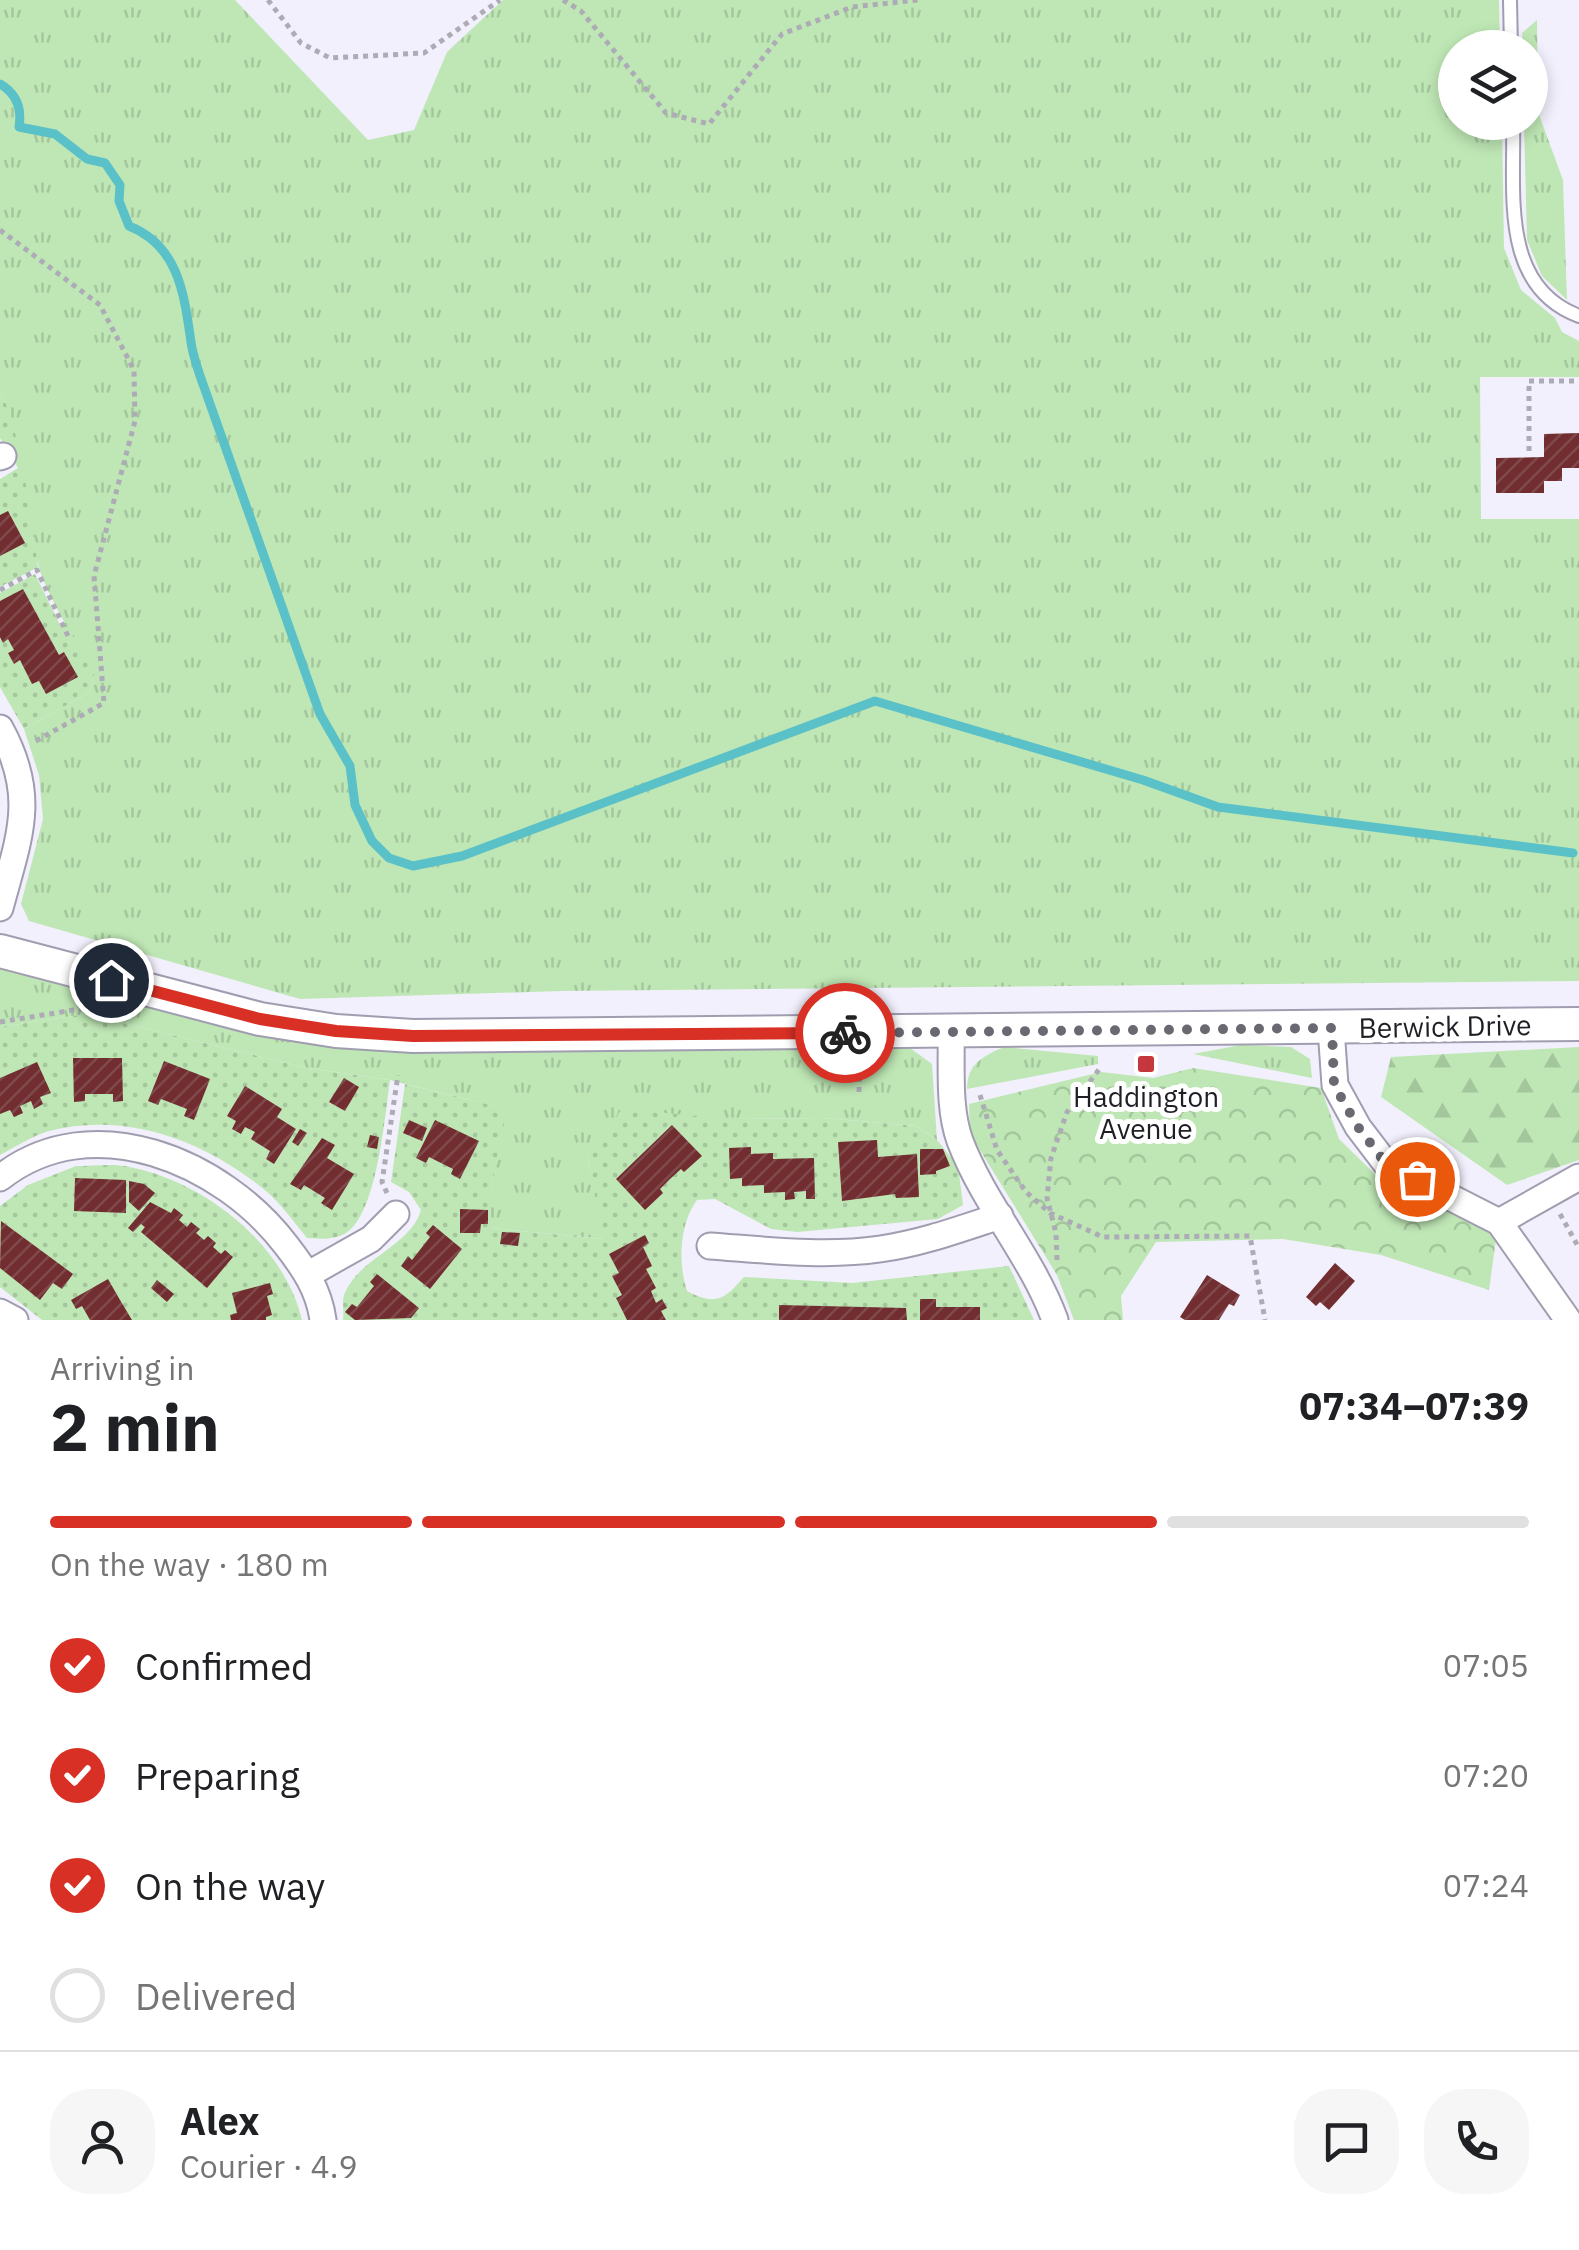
<!DOCTYPE html>
<html lang="en">
<head>
<meta charset="utf-8">
<style>
  body { margin:0; font-family:"IBM Plex Sans",sans-serif; background:#f6f6f6; color:#202124; height:100vh; display:flex; flex-direction:column; font-size:38px; white-space:nowrap }
  * { box-sizing:border-box; margin:0 }
  p { font-size:32px; color:#757577 }
  .icon { flex:none; width:55px; height:55px; fill:none; stroke:currentColor; stroke-width:2; stroke-linecap:round; stroke-linejoin:round }
  .map { position:relative; height:1320px; overflow:hidden }
  .side { display:flex; flex-direction:column; background:#fff; flex:1 }
  .side>* { flex:none }
  .tools { position:absolute; left:1438px; top:30px; display:grid; gap:20px }
  .tools a { display:grid; place-items:center; width:110px; height:110px; border-radius:50%; background:#fff; box-shadow:0 5px 15px #0003; font-size:50px }
  .pin { position:absolute; display:grid; place-items:center; width:85px; height:85px; color:#fff; margin:-42px; border:5px solid #fff; border-radius:50%; box-shadow:0 2px 10px #0007 }
  .courier { position:absolute; display:grid; place-items:center; width:100px; height:100px; margin:-50px; border:8px solid #d93025; border-radius:50%; background:#fff; color:#222; box-shadow:0 2px 12px #0007 }
  .headline em { font-style:normal; font-weight:700 }
  .headline div { display:flex; flex-direction:column-reverse }
  .headline { display:flex; align-items:center; justify-content:space-between; height:170px; padding:0 50px }
  h1 { font-size:65px; font-weight:700; line-height:75px }
  .bar { display:grid; grid-template-columns:repeat(4,1fr); gap:15px 10px; align-content:center; height:120px; padding:0 50px }
  .bar i { height:12px; border-radius:8px; background:#e0e0e0 }
  .bar .current { background:#d93025 }
  .bar p { grid-column:span 4 }
  .line { display:flex; align-items:center; gap:25px; padding:0 50px; border-top:2px solid #e0e0e0 }
  .line div { flex:1 }
  .round { display:grid; place-items:center; flex:none; width:105px; height:105px; border-radius:40px; background:#f6f6f6 }
  ol { padding:0 50px; list-style:none }
  li { display:flex; align-items:center; gap:30px; height:110px }
  li p { margin-inline-start:auto }
  li .icon { padding:10px; border-radius:50%; background:#d93025; color:#fff; stroke-width:4 }
  li:last-child { color:#757577 }
  li i { width:55px; height:55px; border:5px solid #e0e0e0; border-radius:50% }
  .map>svg:first-child { display:block }
  .grass { fill:url(#grass-tufts) }
  .forest { fill:url(#forest-firs) }
  .park { fill:url(#park-crowns) }
  .garden { fill:url(#garden-dots) }
  .lines { fill:none; stroke-linecap:round; stroke-linejoin:round }
  .stream { stroke:#5bc1c8; stroke-width:9 }
  .building { fill:url(#building-hatch) }
  .service-casing { stroke:#a19db0; stroke-width:16 }
  .minor-casing { stroke:#a19db0; stroke-width:29 }
  .tertiary-casing { stroke:#a19db0; stroke-width:36 }
  .path { stroke:#adabb5; stroke-width:5; stroke-dasharray:5 5; stroke-linecap:butt }
  .service { stroke:#fff; stroke-width:12 }
  .minor { stroke:#fff; stroke-width:25 }
  .tertiary { stroke:#fff; stroke-width:32 }
  .done { stroke:#6a6870; stroke-width:10; stroke-dasharray:0 18 }
  .route { stroke:#d93025; stroke-width:12 }
  .poi-dot { fill:#c6373d; stroke:#fff; stroke-width:4 }
  .labels { text-anchor:middle; dominant-baseline:central; stroke-width:10; stroke-linejoin:round; paint-order:stroke }
  .street-label { font-size:28px; fill:#201e25; stroke:#fff }
  .poi-label { font-size:28px; fill:#201e25; stroke:#fff }
</style>
</head>
<body>
<div class="map">
<svg width="1579" height="1320" viewBox="0 0 1579 1320">
  <defs>
    <pattern id="grass-tufts" width="24" height="20" patternUnits="userSpaceOnUse" patternTransform="scale(2.5)"><rect width="24" height="20" fill="#bfe7b5"/><path d="M3 7l-1-3M5 7V3M7 7l1-3M15 17l-1-3M17 17v-4M19 17l1-3" fill="none" stroke="#a4c69c"/></pattern>
    <pattern id="forest-firs" width="22" height="20" patternUnits="userSpaceOnUse" patternTransform="scale(2.5)"><rect width="22" height="20" fill="#bfe7b5"/><path d="M5 1l3.5 6h-7zM16 11l3.5 6h-7z" fill="#a4c69c"/></pattern>
    <pattern id="park-crowns" width="20" height="18" patternUnits="userSpaceOnUse" patternTransform="scale(2.5)"><rect width="20" height="18" fill="#bfe7b5"/><path d="M2 6a3 3 0 1 1 6 0M12 15a3 3 0 1 1 6 0" fill="none" stroke="#a4c69c"/></pattern>
    <pattern id="garden-dots" width="8" height="8" patternUnits="userSpaceOnUse" patternTransform="scale(2.5)"><rect width="8" height="8" fill="#bfe7b5"/><path d="M2 2h.1M6 6h.1" fill="none" stroke="#a4c69c" stroke-width="1.8" stroke-linecap="round"/></pattern>
    <pattern id="building-hatch" width="6" height="6" patternUnits="userSpaceOnUse" patternTransform="scale(2.5)"><rect width="6" height="6" fill="#712d30"/><path d="M-1 1l2-2M0 6l6-6M5 7l2-2" fill="none" stroke="#804a4c"/></pattern>
  </defs>
  <rect width="100%" height="100%" fill="#f2f0fc"/>
  <g class="grass">
    <path d="M0,0H235L368,140L414,130L447,52L503,0H1499L1500,47L1455,48V122L1502,123L1504,248L1521,290L1555,318L1562,332L1579,341V377H1480L1481,519H1579V981L562,991L300,999L29,921L21,904L43,819L39,775L24,729L90,692L94,675C79,646 45,593 38,564C24,505 24,446 0,389Z"/>
    <polygon points="1537,20 1538,112 1563,180 1567,300 1542,276 1527,240 1524,123 1530,122 1530,48 1523,47 1522,33"/>
    <polygon points="0,967 376,1050 910,1048 932,1064 937,1140 916,1126 825,1118 731,1119 587,1154 604,1239 491,1228 491,1189 506,1109 390,1080 307,1068 86,1014 0,1027"/>
    <polygon points="1241,1045 1291,1047 1310,1059 1312,1078 1193,1054"/>
    <path d="M1004,1047L1098,1056V1064L967,1089C967,1064 983,1056 1004,1047Z"/>
  </g>
  <polygon class="forest" points="1579,1047 1579,1160 1507,1185 1381,1097 1391,1057"/>
  <polygon class="park" points="1193,1068 1321,1088 1339,1139 1380,1179 1497,1232 1489,1290 1381,1255 1283,1239 1156,1242 1121,1296 1123,1320 1074,1320 1057,1275 970,1134 969,1104 1101,1072 1153,1078"/>
  <g class="garden">
    <path d="M0,389C24,445 29,507 38,567L0,587V479L18,468L0,438Z"/>
    <polygon points="35,574 60,625 67,622 94,675 90,692 24,729 0,687 0,593"/>
    <path d="M86,1014L307,1068L390,1080C385,1115 377,1214 346,1233C334,1240 322,1239 307,1238C294,1222 281,1204 266,1191C205,1141 128,1111 49,1131C32,1136 15,1147 0,1155V1027Z"/>
    <path d="M405,1084L507,1109L491,1189V1228L603,1239L587,1154L622,1109L731,1119L825,1118L916,1126L937,1140L958,1166L963,1205L938,1219L797,1232L771,1229L715,1199L697,1200C679,1225 678,1262 687,1291C716,1306 724,1300 744,1277L852,1283L1009,1266L1034,1320H343C344,1313 342,1302 344,1295C359,1257 410,1247 421,1210L409,1192L391,1182Z"/>
    <path d="M76,1166C93,1166 113,1163 130,1167C205,1182 284,1244 302,1320H42L0,1287V1206L28,1185Z"/>
  </g>
  <g class="lines">
    <path class="stream" d="M0,84C17,94 22,109 19,127L55,134L87,159L105,163L120,185L119,201L129,226C179,246 184,294 191,342C193,357 199,373 204,387L320,714L350,766L355,805L372,841L389,858L413,866L462,856L875,701L1143,780L1218,807L1573,853"/>
  </g>
  <g class="building">
    <polygon points="1579,433 1579,468 1562,468 1562,481 1544,481 1544,493 1496,493 1496,458 1544,457 1544,434"/>
    <polygon points="8,511 25,543 0,556 0,515"/>
    <polygon points="23,589 59,655 64,652 78,677 46,694 39,681 32,684 20,660 14,664 8,653 14,650 8,639 3,643 0,637 0,601"/>
    <polygon points="73,1058 122,1058 123,1101 113,1102 113,1094 85,1094 85,1101 74,1102"/>
    <polygon points="164,1061 210,1079 194,1120 184,1116 187,1109 161,1099 158,1105 148,1101"/>
    <polygon points="37,1062 51,1093 40,1097 43,1104 34,1109 31,1101 20,1106 23,1113 14,1117 10,1110 0,1114 0,1078"/>
    <polygon points="344,1078 359,1087 345,1111 329,1102"/>
    <polygon points="245,1086 282,1109 277,1117 296,1129 274,1164 266,1159 270,1151 251,1139 255,1132 245,1127 241,1134 232,1129 236,1121 227,1116"/>
    <polygon points="409,1120 427,1128 422,1141 403,1133"/>
    <polygon points="435,1120 479,1141 460,1179 451,1174 453,1169 429,1157 426,1163 416,1158"/>
    <polygon points="672,1125 702,1156 684,1172 681,1169 670,1179 660,1189 663,1193 645,1210 616,1179"/>
    <polygon points="300,1129 307,1133 298,1146 292,1142"/>
    <polygon points="370,1135 379,1137 377,1149 367,1147"/>
    <polygon points="322,1138 335,1145 327,1158 354,1174 332,1210 321,1203 325,1198 304,1185 301,1190 290,1184"/>
    <polygon points="877,1140 878,1157 917,1154 919,1197 896,1198 895,1194 842,1201 838,1142"/>
    <polygon points="751,1147 751,1154 773,1153 773,1159 814,1158 815,1199 806,1199 806,1191 794,1192 795,1199 785,1200 785,1192 764,1193 764,1185 742,1186 742,1178 730,1179 729,1148"/>
    <polygon points="920,1149 943,1149 950,1166 936,1171 936,1174 920,1175"/>
    <polygon points="75,1178 126,1180 126,1213 74,1211"/>
    <polygon points="129,1181 144,1184 155,1193 139,1211 129,1202"/>
    <polygon points="150,1202 171,1213 174,1208 183,1215 179,1220 187,1227 191,1222 200,1229 196,1233 204,1240 208,1236 216,1243 213,1247 221,1254 225,1250 233,1257 207,1288 141,1232 145,1227 141,1224 133,1232 128,1228"/>
    <polygon points="460,1209 488,1210 488,1224 481,1224 480,1233 460,1233"/>
    <polygon points="1,1221 73,1274 62,1289 53,1283 40,1300 0,1268"/>
    <polygon points="433,1225 462,1249 430,1289 401,1266 408,1256 412,1260 430,1237 426,1233"/>
    <polygon points="502,1232 520,1233 518,1246 500,1244"/>
    <polygon points="645,1235 649,1243 643,1247 652,1266 646,1269 656,1288 651,1291 656,1303 662,1299 667,1308 661,1311 666,1320 627,1320 616,1298 622,1295 612,1276 619,1273 609,1254"/>
    <polygon points="1335,1263 1355,1281 1329,1310 1320,1302 1316,1306 1306,1297"/>
    <polygon points="377,1274 419,1308 411,1318 355,1320 345,1312 352,1304 357,1307 374,1286 370,1282"/>
    <polygon points="1207,1275 1240,1295 1234,1306 1229,1304 1219,1320 1185,1320 1180,1317"/>
    <polygon points="108,1279 120,1300 132,1320 90,1320 82,1306 76,1309 71,1300"/>
    <polygon points="157,1280 174,1294 167,1302 151,1288"/>
    <polygon points="270,1283 273,1294 267,1296 272,1315 266,1317 266,1320 231,1320 230,1315 237,1313 232,1293"/>
    <polygon points="920,1299 936,1299 936,1307 980,1307 980,1320 920,1320"/>
    <polygon points="779,1305 906,1308 907,1320 779,1320"/>
  </g>
  <g class="lines">
    <defs>
      <g id="service">
        <polyline points="1510,0 1511,48"/>
        <path d="M1513,122C1515,191 1499,286 1579,316"/>
      </g>
      <g id="minor">
        <polyline points="0,457 3,456"/>
        <path d="M0,728C38,797 19,837 0,908"/>
        <polyline points="1331,1028 1335,1085 1358,1127 1387,1165 1499,1222 1568,1320"/>
        <path d="M951,1032C952,1067 948,1108 960,1141C984,1204 1032,1257 1055,1320"/>
        <path d="M0,1178C92,1105 223,1162 286,1245C304,1268 319,1290 323,1320"/>
        <polyline points="1499,1222 1579,1177"/>
        <path d="M710,1246C766,1250 825,1257 880,1249C922,1243 960,1229 1000,1216"/>
        <polyline points="309,1274 371,1239 396,1214"/>
        <polyline points="0,1312 15,1320"/>
      </g>
      <polyline id="tertiary" points="0,951 260,1019 336,1031 413,1036 1579,1024"/>
    </defs>
    <use href="#service" class="service-casing"/>
    <use href="#minor" class="minor-casing"/>
    <use href="#tertiary" class="tertiary-casing"/>
    <g class="path">
      <polyline points="268,0 301,43 330,58 424,53 500,0"/>
      <polyline points="563,0 581,11 666,113 709,124 782,34 852,7 918,0"/>
      <polyline points="0,230 100,305 134,370 135,421 94,576 104,703 34,742"/>
      <polyline points="1529,451 1529,381 1579,381"/>
      <polyline points="0,590 37,570 68,636"/>
      <polyline points="0,1022 86,1008"/>
      <polyline points="859,1092 860,1060"/>
      <polyline points="980,1095 997,1150 1026,1192 1050,1213 1103,1237 1250,1236 1265,1320"/>
      <polyline points="387,1193 382,1182 398,1075"/>
      <polyline points="1560,1214 1579,1248"/>
      <polyline points="1057,1260 1056,1233 1047,1198 1051,1158 1067,1112 1100,1068"/>
    </g>
    <use href="#service" class="service"/>
    <use href="#minor" class="minor"/>
    <use href="#tertiary" class="tertiary"/>
  </g>
  <g class="lines">
    <polyline class="done" points="845,1033 1332,1028 1334,1085 1358,1127 1387,1165 1417,1179"/>
    <polyline class="route" points="111,980 260,1019 336,1031 413,1036 845,1033"/>
  </g>
  <rect class="poi-dot" x="1136" y="1054" width="20" height="20" rx="5"/>
  <g class="labels">
    <g class="street-label">
      <text transform="translate(1445 1026) rotate(-1)">Berwick Drive</text>
    </g>
    <g class="poi-label">
      <text x="1146" y="1096">Haddington<tspan x="1146" dy="32">Avenue</tspan></text>
    </g>
  </g>
</svg>
<div class="tools">
<a><svg class="icon" aria-label="layers" viewBox="0 0 24 24"><path d="M12 4l9 5-9 5-9-5zM3 14l9 5 9-5"/></svg></a>
</div>
<div class="pin" style="left:1417px;top:1179px;background:#ea580c"><svg class="icon" aria-label="bag" viewBox="0 0 24 24"><path d="M5 8h14l-1 12H6zM9 8a3 3 0 0 1 6 0"/></svg></div>
<div class="pin" style="left:111px;top:980px;background:#1f2937"><svg class="icon" aria-label="home" viewBox="0 0 24 24"><path d="M3 11l9-7 9 7M6 9v11h12V9"/></svg></div>
<div class="courier" style="left:845px;top:1033px"><svg class="icon" aria-label="bike" viewBox="0 0 24 24"><circle cx="6" cy="16" r="4"/><circle cx="18" cy="16" r="4"/><path d="M6 16l4-8h5l3 8M10 8l3 8H6M13 5h3"/></svg></div>
</div>
<section class="side">
<div class="headline"><div><h1>2 min</h1><p>Arriving in</p></div><em>07:34–07:39</em></div>
<div class="bar"><i class="current"></i><i class="current"></i><i class="current"></i><i></i><p>On the way · 180 m</p></div>
<ol>
<li><svg class="icon" aria-label="check" viewBox="0 0 24 24"><path d="M5 12l5 5 9-10"/></svg>Confirmed<p>07:05</p></li>
<li><svg class="icon" aria-label="check" viewBox="0 0 24 24"><path d="M5 12l5 5 9-10"/></svg>Preparing<p>07:20</p></li>
<li><svg class="icon" aria-label="check" viewBox="0 0 24 24"><path d="M5 12l5 5 9-10"/></svg>On the way<p>07:24</p></li>
<li><i></i>Delivered</li>
</ol>
<div class="line" style="height:180px"><a class="round"><svg class="icon" aria-label="person" viewBox="0 0 24 24"><circle cx="12" cy="8" r="4"/><path d="M4 21q1-7 8-7t8 7"/></svg></a><div><b>Alex</b><p>Courier · 4.9</p></div><a class="round"><svg class="icon" aria-label="chat" viewBox="0 0 24 24"><path d="M4 5h16v11H9l-5 4z"/></svg></a><a class="round"><svg class="icon" aria-label="phone" viewBox="0 0 24 24"><path d="M5 4h4l2 5-3 2q2 4 5 5l2-3 5 2v4C11 20 4 13 5 4z"/></svg></a></div>
</section>
</body>
</html>
